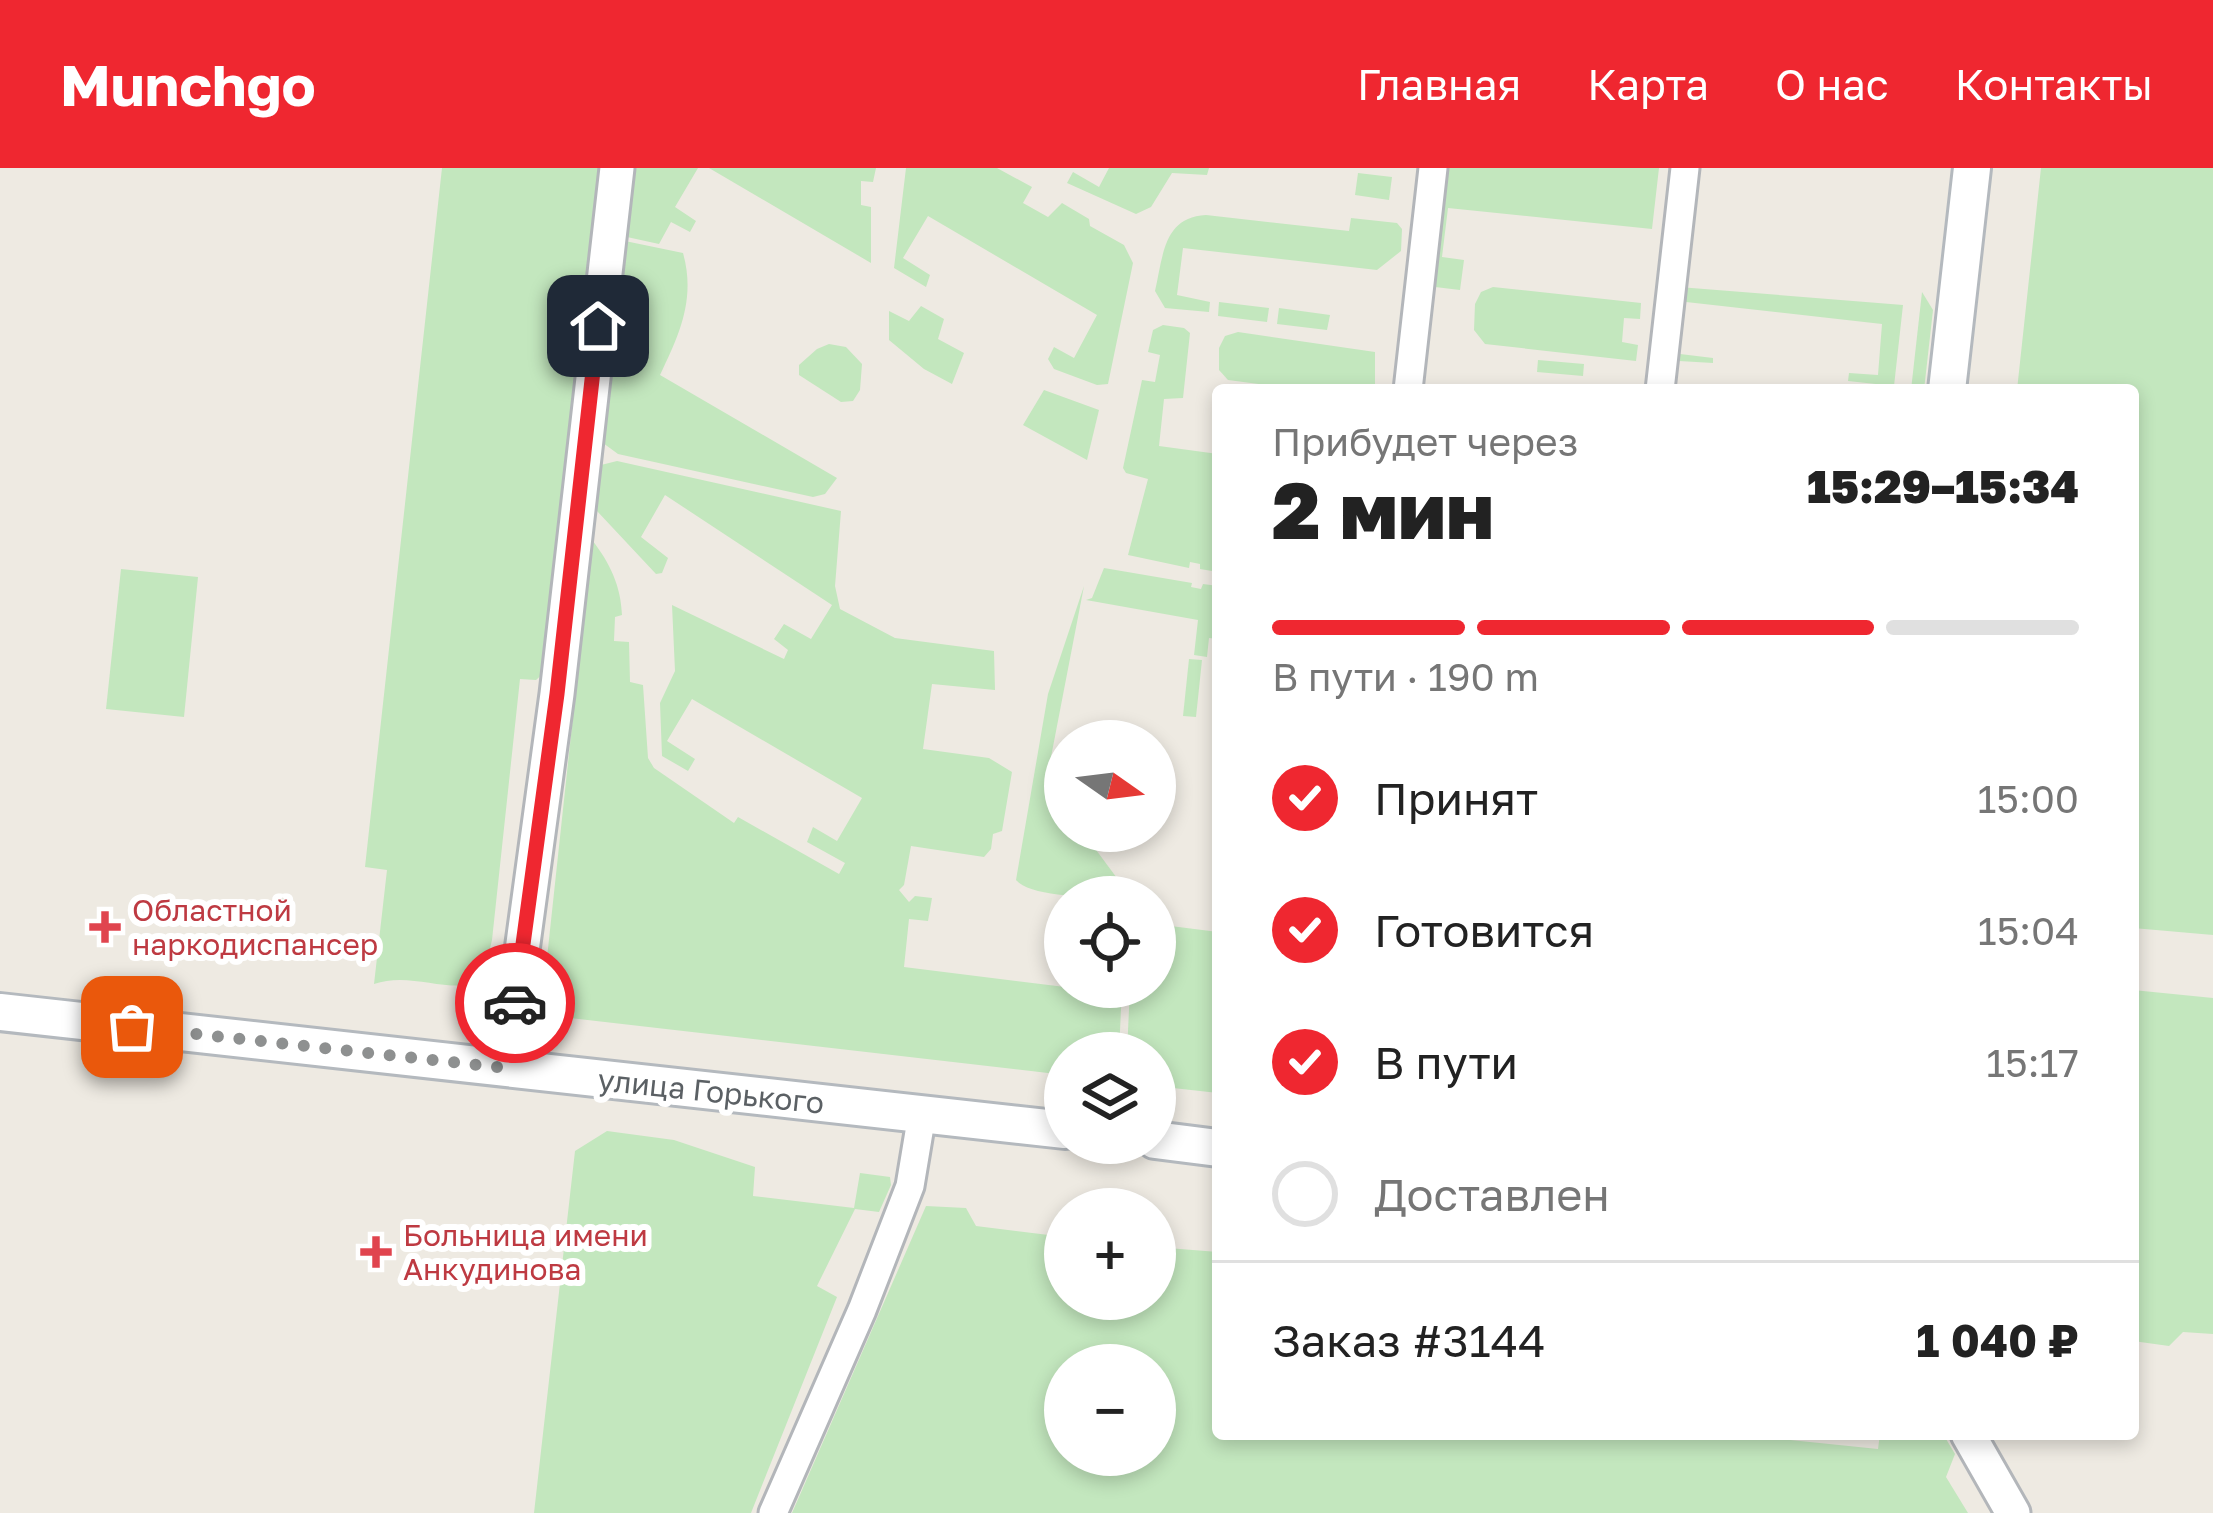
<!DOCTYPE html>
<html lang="ru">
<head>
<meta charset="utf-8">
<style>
  body { margin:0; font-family:"Golos Text",sans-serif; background:#f6f6f6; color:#222; height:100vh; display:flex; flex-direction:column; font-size:45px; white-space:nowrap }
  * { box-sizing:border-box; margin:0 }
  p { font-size:39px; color:#767676 }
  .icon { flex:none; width:66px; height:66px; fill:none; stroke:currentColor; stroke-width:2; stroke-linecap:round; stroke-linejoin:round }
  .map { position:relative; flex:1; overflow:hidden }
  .sheet { position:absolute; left:1212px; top:216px; width:927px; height:1056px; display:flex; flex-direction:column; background:#fff; border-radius:12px; box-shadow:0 6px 18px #0003 }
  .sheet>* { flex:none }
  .needle { width:78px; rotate:104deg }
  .fabs { position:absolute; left:1044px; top:552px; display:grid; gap:24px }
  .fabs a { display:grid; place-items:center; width:132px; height:132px; border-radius:50%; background:#fff; box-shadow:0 6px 18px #0003; font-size:60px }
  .pin { position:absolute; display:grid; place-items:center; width:102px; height:102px; color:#fff; margin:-51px; border-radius:24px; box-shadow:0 6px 18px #0006 }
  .courier { position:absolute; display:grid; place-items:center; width:120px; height:120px; margin:-60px; border:9px solid #ef2730; border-radius:50%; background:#fff; color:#222; box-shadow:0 3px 15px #0007 }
  .headline em { font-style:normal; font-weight:800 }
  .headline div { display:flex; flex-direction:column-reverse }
  .headline { display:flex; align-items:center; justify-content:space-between; height:204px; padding:0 60px }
  h1 { font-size:78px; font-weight:800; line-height:90px }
  .bar { display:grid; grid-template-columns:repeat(4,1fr); gap:18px 12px; align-content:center; height:144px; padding:0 60px }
  .bar i { height:15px; border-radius:9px; background:#e0e0e0 }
  .bar .active { background:#ef2730 }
  .bar p { grid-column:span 4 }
  .line { display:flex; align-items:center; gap:30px; padding:0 60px; border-top:3px solid #e0e0e0 }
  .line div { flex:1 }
  ol { padding:0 60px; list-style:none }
  li { display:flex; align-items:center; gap:36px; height:132px }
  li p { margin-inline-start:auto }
  li .icon { padding:12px; border-radius:50%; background:#ef2730; color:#fff; stroke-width:4 }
  li:last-child { color:#767676 }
  li i { width:66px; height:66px; border:6px solid #e0e0e0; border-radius:50% }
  header { display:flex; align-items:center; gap:72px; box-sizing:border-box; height:168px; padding:0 60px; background:#ef2730; color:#fff }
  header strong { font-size:57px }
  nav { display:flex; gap:66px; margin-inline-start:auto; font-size:42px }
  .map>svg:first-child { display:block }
  .green { fill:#c3e7be; fill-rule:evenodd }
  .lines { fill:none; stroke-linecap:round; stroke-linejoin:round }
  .minor-casing { stroke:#b3b6ba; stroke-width:33 }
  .tertiary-casing { stroke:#b3b6ba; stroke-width:39 }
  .secondary-casing { stroke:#b4b9be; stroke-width:42 }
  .minor { stroke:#fff; stroke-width:27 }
  .tertiary { stroke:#fff; stroke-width:33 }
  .secondary { stroke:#fff; stroke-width:36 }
  .done { stroke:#8e9090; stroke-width:12; stroke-dasharray:0 21.6 }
  .route { stroke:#ef2730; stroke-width:15 }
  .health-dot { fill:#e0444e; stroke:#fff; stroke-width:4.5 }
  .labels { text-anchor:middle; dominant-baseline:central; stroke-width:12; stroke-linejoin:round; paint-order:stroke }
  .health-label { font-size:30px; fill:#be3a42; stroke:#fff; text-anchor:start }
  .street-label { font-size:30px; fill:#5b6064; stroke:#fff }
</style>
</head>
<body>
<header>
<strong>Munchgo</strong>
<nav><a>Главная</a><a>Карта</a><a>О нас</a><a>Контакты</a></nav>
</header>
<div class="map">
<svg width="2213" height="1345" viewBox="0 0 2213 1345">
  <rect width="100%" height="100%" fill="#eeeae2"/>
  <g class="green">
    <path d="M442,0H601L545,504L536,512L520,511L492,772L482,814C447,826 410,803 374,816L387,702L365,699Z"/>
    <polygon points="635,0 698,0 675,39 696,53 690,64 671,54 659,76 627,69"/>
    <polygon points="709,0 876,0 873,14 861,13 861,37 871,39 871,95"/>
    <polygon points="906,0 997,0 1032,19 1023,35 1048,49 1062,35 1089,51 1090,58 1124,77 1133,95 1108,216 1097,217 1054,201 1048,191 1054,179 1074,190 1097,147 928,48 903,90 930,107 926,119 894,100"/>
    <polygon points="1109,0 1209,0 1207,7 1172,5 1151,39 1136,46 1067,15 1073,4 1099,19"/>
    <polygon points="1439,0 1659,0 1652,61 1448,40 1442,89 1464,92 1460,122 1427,118"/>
    <polygon points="2041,0 2213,0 2213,767 2133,760 2133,222 2017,222"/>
    <polygon points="1358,5 1392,9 1389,32 1355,27"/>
    <path d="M1206,47L1349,63L1351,50L1397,55L1402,61L1401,83L1377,102L1183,80L1177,127L1210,134L1209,144L1165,140L1155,123C1163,89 1163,49 1206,47Z"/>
    <path d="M625,73L683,85C696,131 679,167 660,207L837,310L825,326L813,329L618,286L603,275Z"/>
    <polygon points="1493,119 1641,135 1640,151 1624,150 1622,174 1638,177 1636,193 1485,176 1474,162 1475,136 1481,124"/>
    <polygon points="1679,119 1903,137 1894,218 1848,213 1849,205 1878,207 1882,156 1686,134 1680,186 1713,190 1713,195 1679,193"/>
    <polygon points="1922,124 1933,142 1924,222 1911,222"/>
    <polygon points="1219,134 1269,140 1267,154 1218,148"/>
    <polygon points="921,138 944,151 938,171 964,185 952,216 924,201 889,172 889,143 909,153"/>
    <polygon points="1279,140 1330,147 1327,162 1277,156"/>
    <polygon points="1163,157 1184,160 1190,165 1183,230 1164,231 1159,278 1218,286 1218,404 1200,401 1200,396 1190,394 1189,400 1128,387 1148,311 1126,305 1123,300 1142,212 1155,214 1160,187 1148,184 1153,162"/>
    <polygon points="1238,164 1375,184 1375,222 1305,222 1228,212 1219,202 1219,180 1225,168"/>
    <polygon points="829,176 846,179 862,196 860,222 853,233 841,234 799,207 799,197 817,181"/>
    <polygon points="1538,192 1584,196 1583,208 1537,204"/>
    <polygon points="1044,222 1099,242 1087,292 1023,257"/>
    <path d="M617,293L841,343L835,418L840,441L895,470L994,483L995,522L932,516L923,581L989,590L1012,604L1002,663L993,666L991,681L984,689L911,678L904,717L899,722L909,734L915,728L932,730L928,753L909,751L904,799L1065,819H1122L1119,885H1065V907L570,850L543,827L592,372C610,395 621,418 622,447L615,449L614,473L629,474L630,514L643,517L648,590L654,600L734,655L738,649L839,706L845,695L807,674L813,659L837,673L862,630L692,531L667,573L695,591L688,603L662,588L660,535L675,503L672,437L784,491L788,482L774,471L784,456L811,471L832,437L665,327L641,369L668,390L662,405L656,406L597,343L601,297Z"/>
    <polygon points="1104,400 1192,415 1191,419 1201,421 1203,416 1218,418 1218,471 1209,470 1207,489 1194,487 1198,452 1086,432 1092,430"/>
    <polygon points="121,401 198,409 184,549 106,541"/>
    <path d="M1084,418L1046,615L1065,641V663H1082L1131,729C1105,729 1032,731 1016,712L1048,526Z"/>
    <polygon points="1189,491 1202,492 1196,549 1183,548"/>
    <polygon points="1155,756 1218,764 1218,925 1155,918 1155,885 1127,885 1130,819 1155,819"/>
    <polygon points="2133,822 2213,830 2213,1166 2183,1164 2169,1178 2133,1173"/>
    <polygon points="607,963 674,972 755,999 753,1028 854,1040 860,1005 890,1009 891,1017 879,1044 855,1041 817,1118 837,1129 751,1345 534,1345 575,983"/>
    <path d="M926,1038L966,1040L976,1058L1065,1069V1131H1155V1079L1218,1084V1266H1733L1878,1281L1880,1266H1943L1955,1286L1946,1309L1968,1345H792ZM1065,1197H1155V1287H1065Z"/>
  </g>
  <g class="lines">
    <defs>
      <g id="minor">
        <polyline points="1408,222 1433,0"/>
        <polyline points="1660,222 1685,0"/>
        <polyline points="773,1345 862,1142 910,1018 922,946"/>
      </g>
      <g id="tertiary">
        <polyline points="506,900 557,526 617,0"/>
        <polyline points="1968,1266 2013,1345"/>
      </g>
      <g id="secondary">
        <polyline points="1947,222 1972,0"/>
        <polyline points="0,844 1065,962"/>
        <polyline points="1155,972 1218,980"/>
      </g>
    </defs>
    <use href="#minor" class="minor-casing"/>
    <use href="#tertiary" class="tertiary-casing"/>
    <use href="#secondary" class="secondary-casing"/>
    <use href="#minor" class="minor"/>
    <use href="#tertiary" class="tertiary"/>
    <use href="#secondary" class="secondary"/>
  </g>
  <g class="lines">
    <polyline class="done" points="132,859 506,900 515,835"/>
    <polyline class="route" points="515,835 557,526 598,158"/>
  </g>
  <g class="health-dot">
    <path d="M99 741h12v12h12v12h-12v12h-12v-12h-12v-12h12z"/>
    <path d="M370 1066h12v12h12v12h-12v12h-12v-12h-12v-12h12z"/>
  </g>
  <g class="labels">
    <g class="health-label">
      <text x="132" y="742">Областной<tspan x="132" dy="34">наркодиспансер</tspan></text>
      <text x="403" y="1067">Больница имени<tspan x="403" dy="34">Анкудинова</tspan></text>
    </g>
    <g class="street-label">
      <text transform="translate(711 923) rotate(6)">улица Горького</text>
    </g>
  </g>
</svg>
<div class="fabs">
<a><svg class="needle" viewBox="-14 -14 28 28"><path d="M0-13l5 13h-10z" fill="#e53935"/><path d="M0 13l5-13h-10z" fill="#767676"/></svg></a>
<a><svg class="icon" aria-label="locate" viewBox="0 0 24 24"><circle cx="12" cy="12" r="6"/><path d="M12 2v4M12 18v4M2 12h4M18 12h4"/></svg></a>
<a><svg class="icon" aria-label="layers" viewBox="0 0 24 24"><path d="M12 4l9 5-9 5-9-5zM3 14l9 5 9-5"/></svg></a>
<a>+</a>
<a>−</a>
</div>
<div class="pin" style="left:132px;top:859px;background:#ea580c"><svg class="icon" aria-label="bag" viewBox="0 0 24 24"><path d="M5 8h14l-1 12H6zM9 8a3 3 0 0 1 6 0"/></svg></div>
<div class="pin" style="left:598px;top:158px;background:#1f2937"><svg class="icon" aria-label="home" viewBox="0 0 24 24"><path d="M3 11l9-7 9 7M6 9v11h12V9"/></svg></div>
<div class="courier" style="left:515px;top:835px"><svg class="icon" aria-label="car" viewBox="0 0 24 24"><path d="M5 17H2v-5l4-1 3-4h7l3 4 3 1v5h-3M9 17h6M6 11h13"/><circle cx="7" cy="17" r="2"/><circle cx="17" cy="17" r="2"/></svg></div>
<section class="sheet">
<div class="headline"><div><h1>2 мин</h1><p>Прибудет через</p></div><em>15:29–15:34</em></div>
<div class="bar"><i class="active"></i><i class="active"></i><i class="active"></i><i></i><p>В пути · 190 m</p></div>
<ol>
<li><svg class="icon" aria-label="check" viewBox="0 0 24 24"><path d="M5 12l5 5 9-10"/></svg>Принят<p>15:00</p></li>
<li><svg class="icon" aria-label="check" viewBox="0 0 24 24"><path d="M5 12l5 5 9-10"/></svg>Готовится<p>15:04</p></li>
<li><svg class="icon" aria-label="check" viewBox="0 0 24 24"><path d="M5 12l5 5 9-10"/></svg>В пути<p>15:17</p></li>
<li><i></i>Доставлен</li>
</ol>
<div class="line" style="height:156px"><div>Заказ #3144</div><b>1 040 ₽</b></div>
</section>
</div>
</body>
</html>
